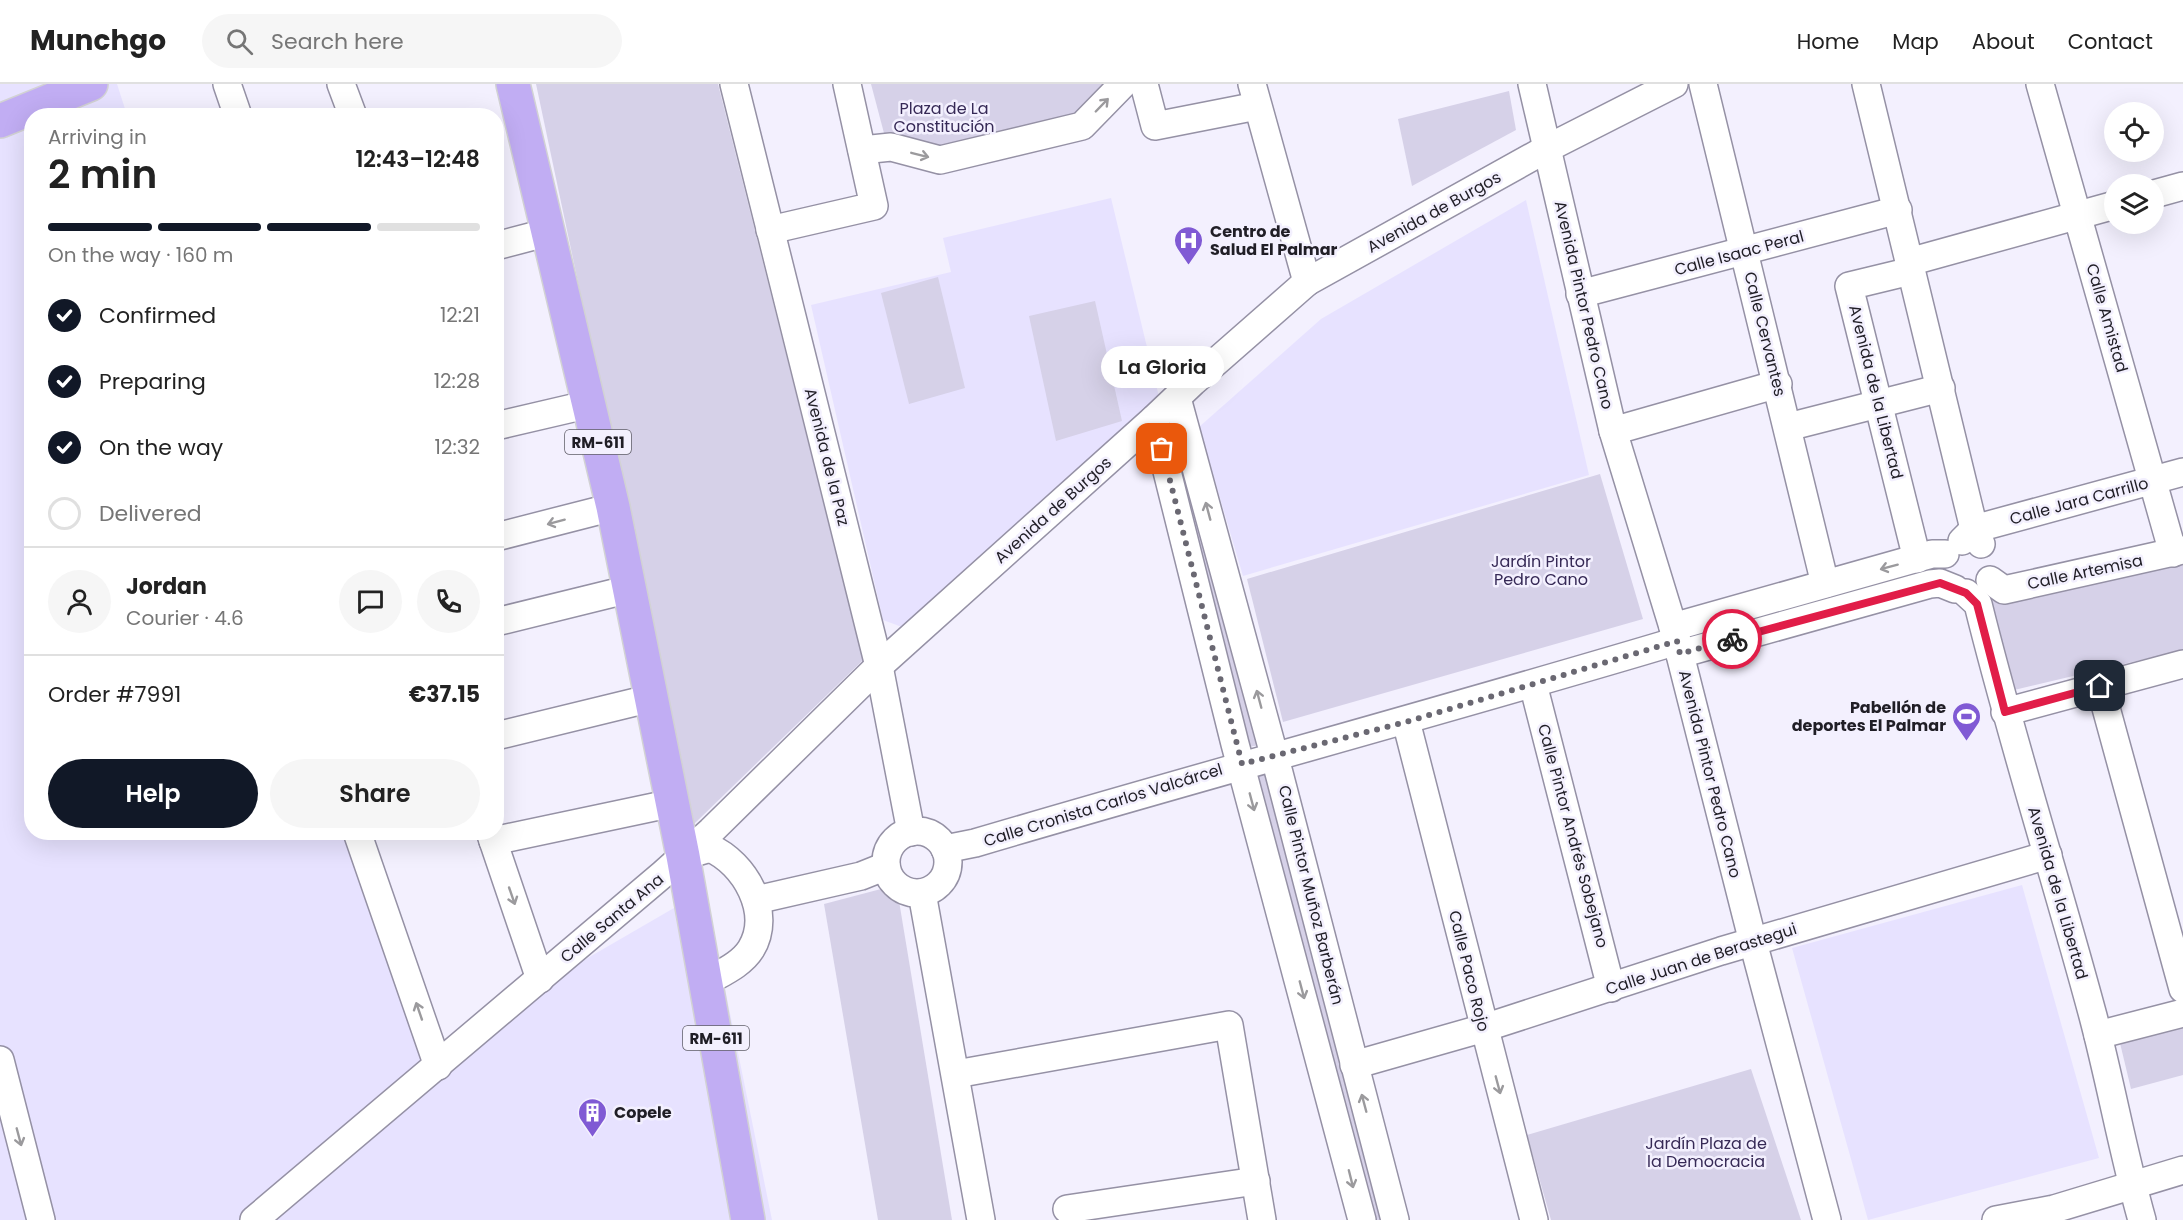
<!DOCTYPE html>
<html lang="en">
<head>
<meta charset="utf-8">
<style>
  body { margin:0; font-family:Poppins,sans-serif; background:#f6f6f6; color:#222; height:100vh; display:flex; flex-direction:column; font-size:22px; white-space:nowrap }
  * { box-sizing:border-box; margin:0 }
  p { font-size:20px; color:#767676 }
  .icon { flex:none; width:33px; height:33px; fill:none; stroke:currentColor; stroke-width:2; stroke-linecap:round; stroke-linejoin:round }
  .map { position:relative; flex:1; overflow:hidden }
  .drawer { position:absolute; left:24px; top:24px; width:480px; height:732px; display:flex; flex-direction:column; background:#fff; border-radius:24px; box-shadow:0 6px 24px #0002 }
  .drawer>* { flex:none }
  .tools { position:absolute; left:2104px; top:18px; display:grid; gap:12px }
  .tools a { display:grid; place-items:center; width:60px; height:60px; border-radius:50%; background:#fff; box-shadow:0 6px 24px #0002; font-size:30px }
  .pin { position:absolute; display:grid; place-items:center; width:51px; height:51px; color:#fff; margin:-26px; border-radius:12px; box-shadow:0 3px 9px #0006 }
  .courier { position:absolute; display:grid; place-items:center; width:60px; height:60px; margin:-30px; border:4px solid #e11d48; border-radius:50%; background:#fff; color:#222; box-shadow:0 2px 8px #0007 }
  .bubble { position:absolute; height:42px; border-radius:21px; background:#fff; box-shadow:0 6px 24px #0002; font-size:20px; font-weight:600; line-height:42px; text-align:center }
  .head em { font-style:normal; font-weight:600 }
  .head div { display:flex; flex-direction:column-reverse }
  .head { display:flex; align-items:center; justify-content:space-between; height:102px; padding:0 24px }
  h1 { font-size:39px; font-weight:600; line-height:45px }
  .bar { display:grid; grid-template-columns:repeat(4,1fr); gap:9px 6px; align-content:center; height:72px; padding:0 24px }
  .bar i { height:8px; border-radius:4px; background:#e0e0e0 }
  .bar .active { background:#111827 }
  .bar p { grid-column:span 4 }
  .line { display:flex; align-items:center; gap:15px; padding:0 24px; border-top:2px solid #e0e0e0 }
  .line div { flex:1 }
  .round { display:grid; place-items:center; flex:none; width:63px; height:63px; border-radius:32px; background:#f6f6f6 }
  ol { padding:0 24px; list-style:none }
  li { display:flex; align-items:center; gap:18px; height:66px }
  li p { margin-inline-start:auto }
  li .icon { padding:6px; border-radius:50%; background:#111827; color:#fff; stroke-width:4 }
  li:last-child { color:#767676 }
  li i { width:33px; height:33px; border:3px solid #e0e0e0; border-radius:50% }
  .button { display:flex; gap:12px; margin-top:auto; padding:12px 24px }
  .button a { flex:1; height:69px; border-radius:36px; background:#111827; color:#fff; font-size:24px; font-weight:600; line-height:69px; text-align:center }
  .button a+a { background:#f6f6f6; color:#222 }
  header { display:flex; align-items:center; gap:36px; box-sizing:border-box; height:84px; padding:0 30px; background:#fff; border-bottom:2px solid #e0e0e0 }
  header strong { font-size:28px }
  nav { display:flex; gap:33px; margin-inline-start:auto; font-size:21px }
  .search { width:420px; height:54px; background:#f6f6f6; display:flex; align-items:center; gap:15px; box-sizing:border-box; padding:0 21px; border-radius:33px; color:#767676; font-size:22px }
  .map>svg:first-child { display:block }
  .built { fill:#e7e2ff }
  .green { fill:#d6d1e8 }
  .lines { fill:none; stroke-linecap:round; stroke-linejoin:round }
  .minor-casing { stroke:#9591a5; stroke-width:30 }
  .major-casing { stroke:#d2d2d4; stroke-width:36 }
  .minor { stroke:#fff; stroke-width:27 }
  .major { stroke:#c1adf3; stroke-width:33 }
  .oneway { stroke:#9b9a9d }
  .done { stroke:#6a6872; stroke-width:6; stroke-dasharray:0 10.8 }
  .route { stroke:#e11d48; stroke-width:8 }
  .labels { text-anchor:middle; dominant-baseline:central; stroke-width:5; stroke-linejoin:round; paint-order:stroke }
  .shield { fill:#f3f0fe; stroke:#5f5d67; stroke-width:1.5 }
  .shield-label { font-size:15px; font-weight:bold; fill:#201e26 }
  .park-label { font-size:16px; fill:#362956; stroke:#f3f0fe }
  .street-label { font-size:16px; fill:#201e26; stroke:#f3f0fe }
  .poi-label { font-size:16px; font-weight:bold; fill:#201e26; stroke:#f3f0fe; text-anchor:start }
</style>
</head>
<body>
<header>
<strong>Munchgo</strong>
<div class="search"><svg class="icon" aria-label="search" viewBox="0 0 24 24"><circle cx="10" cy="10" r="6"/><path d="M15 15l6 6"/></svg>Search here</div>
<nav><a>Home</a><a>Map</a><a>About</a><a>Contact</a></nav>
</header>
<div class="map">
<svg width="2183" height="1136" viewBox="0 0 2183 1136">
  <rect width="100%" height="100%" fill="#f3f0fe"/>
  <g class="built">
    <polygon points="0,0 117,0 127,31 32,32 32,748 360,749 431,965 705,806 772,1136 0,1136"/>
    <polygon points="1111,114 1160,317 910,546 883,536 811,221 951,188 943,154"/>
    <polygon points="1526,116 1589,391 1243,492 1199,343 1321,235"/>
    <polygon points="2022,801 2099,1074 1868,1136 1792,864"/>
  </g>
  <g class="green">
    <polygon points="536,0 718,0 863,576 693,741"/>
    <polygon points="871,0 1106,0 1076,38 940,68 885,53"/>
    <polygon points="1509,7 1516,46 1412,102 1398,35"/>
    <polygon points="938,193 965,304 909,320 881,209"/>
    <polygon points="1095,217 1122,337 1056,357 1029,232"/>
    <polygon points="1175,327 1261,661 1247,663 1164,338"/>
    <polygon points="1600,390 1643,535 1283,638 1247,495"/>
    <polygon points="2183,476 2183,566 2010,607 1986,517"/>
    <polygon points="1266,679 1387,1136 1372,1136 1255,683"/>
    <polygon points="881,805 899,817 952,1136 878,1136 824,820"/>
    <polygon points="2183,943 2183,991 2131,1005 2120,959"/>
    <polygon points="1751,985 1801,1136 1551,1136 1527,1051"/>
  </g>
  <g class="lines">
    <defs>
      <g id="minor">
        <polyline points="227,0 238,32"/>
        <polyline points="341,0 353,32"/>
        <polyline points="734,0 879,582 911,748"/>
        <polyline points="1144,0 1155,42 1257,22"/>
        <polyline points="1252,0 1307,198"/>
        <polyline points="1532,0 1613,347 1673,543 1753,858 1827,1136"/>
        <polyline points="1703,0 1825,500"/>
        <polyline points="1866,0 1974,445 1981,460"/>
        <polyline points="2040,0 2173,469"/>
        <polyline points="862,66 891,63 940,76 1082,42 1123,0"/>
        <polyline points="2154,110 2183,102"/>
        <polyline points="770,146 874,122 847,0"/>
        <polyline points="496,162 549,148"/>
        <polyline points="1909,178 2115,121"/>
        <polyline points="1911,187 1849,202 1917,475"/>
        <polyline points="1580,210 1898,126"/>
        <polyline points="1177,314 1279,689 1395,1136"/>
        <polyline points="1154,335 1235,660 1362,1136"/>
        <polyline points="496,342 590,320"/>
        <polyline points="1788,343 1941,304"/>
        <polyline points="1613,347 1778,300"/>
        <polyline points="496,453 613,423"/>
        <polyline points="1962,457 1974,445 2183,388"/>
        <polyline points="1990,496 2004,506 2183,466"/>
        <path d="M1966,509L1978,520C2012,658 2056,794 2093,932C2111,1000 2123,1069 2142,1136"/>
        <polyline points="496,538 630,505"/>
        <polyline points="1673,543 1932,470 1945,470"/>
        <polyline points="1680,570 1930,500 1940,499 1955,505"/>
        <polyline points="1533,600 1611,904"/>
        <polyline points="2100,602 2183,905"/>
        <polyline points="2005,628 2183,580"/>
        <polyline points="1406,637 1534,1136"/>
        <polyline points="496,652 652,614"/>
        <circle cx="917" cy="778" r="31"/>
        <polyline points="357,748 438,982"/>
        <polyline points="490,748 540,895"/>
        <polyline points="493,757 673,719"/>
        <path d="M945,765L975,759C1208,690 1443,627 1677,557"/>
        <path d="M683,772L710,764C745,779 773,829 751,865C741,881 721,889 706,898"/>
        <polyline points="922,809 981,1136"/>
        <polyline points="756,816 861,792 886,782"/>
        <polyline points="2098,951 2183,929"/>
        <polyline points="0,976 41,1136"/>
        <polyline points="1354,981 1484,944 1721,867 2048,771"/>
        <polyline points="956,990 1229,941 1262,1136"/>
        <polyline points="1067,1125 1256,1097"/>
        <polyline points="254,1136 663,790 711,747 879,582 1154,335 1193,298 1307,198 1548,64 1674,0"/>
        <polyline points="1996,1136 2054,1125 2183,1086"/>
      </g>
      <g id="major">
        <polyline points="513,0 613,423 683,772 748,1136"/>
        <polyline points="0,37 91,0"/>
      </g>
    </defs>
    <use href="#minor" class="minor-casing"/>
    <use href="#major" class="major-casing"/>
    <use href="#minor" class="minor"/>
    <use href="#major" class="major"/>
  </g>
  <defs><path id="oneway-shaft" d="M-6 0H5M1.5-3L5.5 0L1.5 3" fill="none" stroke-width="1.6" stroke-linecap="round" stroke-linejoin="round" transform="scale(1.5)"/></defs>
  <g class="oneway">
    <use href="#oneway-shaft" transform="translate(1102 21) rotate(-46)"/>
    <use href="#oneway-shaft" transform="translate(920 71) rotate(14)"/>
    <use href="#oneway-shaft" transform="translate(1208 427) rotate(-105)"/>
    <use href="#oneway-shaft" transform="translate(556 438) rotate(165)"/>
    <use href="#oneway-shaft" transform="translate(1889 483) rotate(165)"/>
    <use href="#oneway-shaft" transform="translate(1259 615) rotate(-105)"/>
    <use href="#oneway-shaft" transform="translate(1252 718) rotate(75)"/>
    <use href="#oneway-shaft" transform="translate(512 812) rotate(71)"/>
    <use href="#oneway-shaft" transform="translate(1302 906) rotate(75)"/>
    <use href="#oneway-shaft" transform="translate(419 927) rotate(-109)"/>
    <use href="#oneway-shaft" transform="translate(1498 1001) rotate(75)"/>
    <use href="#oneway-shaft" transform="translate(1364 1019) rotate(-105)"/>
    <use href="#oneway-shaft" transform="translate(19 1053) rotate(75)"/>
    <use href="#oneway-shaft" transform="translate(1351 1095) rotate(76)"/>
  </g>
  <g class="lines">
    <polyline class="done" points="1162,365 1242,680 1406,638 1677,557 1680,570 1732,555"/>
    <polyline class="route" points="1732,555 1940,499 1966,509 1977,520 2005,628 2100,602"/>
  </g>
  <defs>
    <symbol id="hospital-pin" viewBox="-11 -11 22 30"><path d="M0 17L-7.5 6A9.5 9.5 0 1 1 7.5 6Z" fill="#805ad4" stroke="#f3f0fe"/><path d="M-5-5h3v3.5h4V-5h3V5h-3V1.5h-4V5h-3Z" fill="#fff"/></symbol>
    <symbol id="stadium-pin" viewBox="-11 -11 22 30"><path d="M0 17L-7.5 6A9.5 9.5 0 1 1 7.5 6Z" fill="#805ad4" stroke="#f3f0fe"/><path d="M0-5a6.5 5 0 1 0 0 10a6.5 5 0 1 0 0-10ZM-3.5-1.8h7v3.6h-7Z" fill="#fff"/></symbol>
    <symbol id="building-pin" viewBox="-11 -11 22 30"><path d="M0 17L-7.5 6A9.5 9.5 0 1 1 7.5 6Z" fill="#805ad4" stroke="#f3f0fe"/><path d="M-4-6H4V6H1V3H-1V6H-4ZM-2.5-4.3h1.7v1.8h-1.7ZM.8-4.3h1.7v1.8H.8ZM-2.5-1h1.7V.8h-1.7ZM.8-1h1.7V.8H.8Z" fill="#fff"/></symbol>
  </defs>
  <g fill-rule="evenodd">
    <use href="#hospital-pin" x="1172" y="140" width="33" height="45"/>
    <use href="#stadium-pin" x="1950" y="616" width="33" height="45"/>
    <use href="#building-pin" x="576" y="1012" width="33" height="45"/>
  </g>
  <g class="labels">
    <g class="shield">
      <rect x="565" y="346" width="66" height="24" rx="4.5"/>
      <rect x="683" y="942" width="66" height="24" rx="4.5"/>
    </g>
    <g class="shield-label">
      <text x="598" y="358">RM-611</text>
      <text x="716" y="954">RM-611</text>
    </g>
    <g class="park-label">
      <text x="944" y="24">Plaza de La<tspan x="944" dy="18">Constitución</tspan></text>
      <text x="1541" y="477">Jardín Pintor<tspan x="1541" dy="18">Pedro Cano</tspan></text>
      <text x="1706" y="1059">Jardín Plaza de<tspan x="1706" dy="18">la Democracia</tspan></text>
    </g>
    <g class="street-label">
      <text transform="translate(1434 128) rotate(-29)">Avenida de Burgos</text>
      <text transform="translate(1739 169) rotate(-15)">Calle Isaac Peral</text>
      <text transform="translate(1584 221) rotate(77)">Avenida Pintor Pedro Cano</text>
      <text transform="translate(2107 234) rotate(74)">Calle Amistad</text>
      <text transform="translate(1765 250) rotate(76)">Calle Cervantes</text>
      <text transform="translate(1876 308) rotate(76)">Avenida de la Libertad</text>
      <text transform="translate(827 373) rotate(76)">Avenida de la Paz</text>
      <text transform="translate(2079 417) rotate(-15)">Calle Jara Carrillo</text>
      <text transform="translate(1053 426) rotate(-42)">Avenida de Burgos</text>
      <text transform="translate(2085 488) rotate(-12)">Calle Artemisa</text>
      <text transform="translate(1710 690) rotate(76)">Avenida Pintor Pedro Cano</text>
      <text transform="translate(1103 721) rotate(-17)">Calle Cronista Carlos Valcárcel</text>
      <text transform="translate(1573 752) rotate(75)">Calle Pintor Andrés Sobejano</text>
      <text transform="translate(2058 809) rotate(74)">Avenida de la Libertad</text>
      <text transform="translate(1311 811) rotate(76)">Calle Pintor Muñoz Barberán</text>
      <text transform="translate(612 834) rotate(-40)">Calle Santa Ana</text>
      <text transform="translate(1701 875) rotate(-18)">Calle Juan de Berastegui</text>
      <text transform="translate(1469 887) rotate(76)">Calle Paco Rojo</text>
    </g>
    <g class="poi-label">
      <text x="1210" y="147">Centro de<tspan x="1210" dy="18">Salud El Palmar</tspan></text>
      <text x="1946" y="623" text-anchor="end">Pabellón de<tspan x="1946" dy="18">deportes El Palmar</tspan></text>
      <text x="614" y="1028">Copele</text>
    </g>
  </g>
</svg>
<div class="tools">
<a><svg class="icon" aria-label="locate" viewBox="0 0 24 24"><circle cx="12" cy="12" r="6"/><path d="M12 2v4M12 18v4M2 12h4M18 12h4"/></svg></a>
<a><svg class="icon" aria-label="layers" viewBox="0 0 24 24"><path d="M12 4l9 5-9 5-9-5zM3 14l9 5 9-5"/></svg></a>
</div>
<div class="pin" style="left:1162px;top:365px;background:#ea580c"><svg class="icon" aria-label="bag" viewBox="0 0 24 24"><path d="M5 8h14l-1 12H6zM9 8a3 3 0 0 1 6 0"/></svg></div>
<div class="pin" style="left:2100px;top:602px;background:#1f2937"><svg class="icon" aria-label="home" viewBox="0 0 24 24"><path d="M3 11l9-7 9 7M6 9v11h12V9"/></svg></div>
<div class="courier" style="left:1732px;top:555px"><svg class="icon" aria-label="bike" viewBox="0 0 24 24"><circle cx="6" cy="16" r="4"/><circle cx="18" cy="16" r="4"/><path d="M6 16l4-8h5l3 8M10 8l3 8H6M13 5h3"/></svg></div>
<div class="bubble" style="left:1101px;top:262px;width:123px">La Gloria</div>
<section class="drawer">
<div class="head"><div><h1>2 min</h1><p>Arriving in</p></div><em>12:43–12:48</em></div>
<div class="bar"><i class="active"></i><i class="active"></i><i class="active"></i><i></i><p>On the way · 160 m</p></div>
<ol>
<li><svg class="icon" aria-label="check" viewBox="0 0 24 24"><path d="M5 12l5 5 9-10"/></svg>Confirmed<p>12:21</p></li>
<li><svg class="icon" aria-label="check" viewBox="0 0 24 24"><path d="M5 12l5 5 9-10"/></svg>Preparing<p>12:28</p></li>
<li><svg class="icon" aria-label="check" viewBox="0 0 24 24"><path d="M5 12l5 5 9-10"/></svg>On the way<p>12:32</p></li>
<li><i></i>Delivered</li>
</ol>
<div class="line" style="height:108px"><a class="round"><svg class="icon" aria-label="person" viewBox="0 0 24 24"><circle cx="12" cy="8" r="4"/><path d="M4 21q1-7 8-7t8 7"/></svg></a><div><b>Jordan</b><p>Courier · 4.6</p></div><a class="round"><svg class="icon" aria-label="chat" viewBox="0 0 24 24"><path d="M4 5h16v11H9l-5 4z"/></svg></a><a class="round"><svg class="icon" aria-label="phone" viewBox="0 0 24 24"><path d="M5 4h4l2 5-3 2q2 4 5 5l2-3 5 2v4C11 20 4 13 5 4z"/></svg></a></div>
<div class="line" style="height:78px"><div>Order #7991</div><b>€37.15</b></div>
<div class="button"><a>Help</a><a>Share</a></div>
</section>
</div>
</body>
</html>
